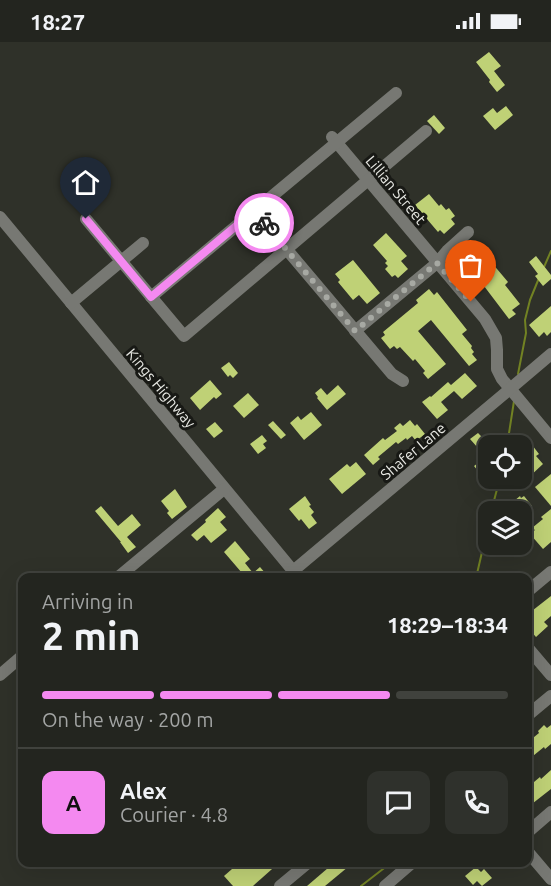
<!DOCTYPE html>
<html lang="en">
<head>
<meta charset="utf-8">
<style>
  body { margin:0; font-family:Ubuntu,sans-serif; background:#2f312c; color:#f1f3f6; height:100vh; display:flex; flex-direction:column; font-size:22px; white-space:nowrap }
  * { box-sizing:border-box; margin:0 }
  p { font-size:20px; color:#a3a5a4 }
  .icon { flex:none; width:33px; height:33px; fill:none; stroke:currentColor; stroke-width:2; stroke-linecap:round; stroke-linejoin:round }
  .map { position:relative; flex:1; overflow:hidden }
  .panel { position:absolute; left:18px; top:531px; width:514px; height:294px; display:flex; flex-direction:column; background:#23251f; border-radius:12px; box-shadow:0 6px 24px #0002,0 0 0 2px #40423d }
  .panel>* { flex:none }
  .tools { position:absolute; left:478px; top:393px; display:grid; gap:12px }
  .tools a { display:grid; place-items:center; width:54px; height:54px; border-radius:12px; background:#23251f; box-shadow:0 6px 24px #0002,0 0 0 2px #40423d; font-size:30px }
  .pin { position:absolute; display:grid; place-items:center; width:51px; height:51px; color:#fff; margin:-62px -26px; border-radius:50% 50% 50% 0; rotate:-45deg; box-shadow:0 0 6px #0007 }
  .pin .icon { rotate:45deg }
  .courier { position:absolute; display:grid; place-items:center; width:60px; height:60px; margin:-30px; border:4px solid #f489f0; border-radius:50%; background:#fff; color:#222; box-shadow:0 2px 8px #0007 }
  .summary em { font-style:normal; font-weight:600 }
  .summary div { display:flex; flex-direction:column-reverse }
  .summary { display:flex; align-items:center; justify-content:space-between; height:102px; padding:0 24px }
  h1 { font-size:39px; font-weight:600; line-height:45px }
  .bar { display:grid; grid-template-columns:repeat(4,1fr); gap:9px 6px; align-content:center; height:72px; padding:0 24px }
  .bar i { height:8px; border-radius:4px; background:#40423d }
  .bar .current { background:#f489f0 }
  .bar p { grid-column:span 4 }
  .line { display:flex; align-items:center; gap:15px; padding:0 24px; border-top:2px solid #40423d }
  .line div { flex:1 }
  .round { display:grid; place-items:center; flex:none; width:63px; height:63px; border-radius:12px; background:#2f312c }
  .status { display:flex; justify-content:space-between; align-items:center; height:42px; padding:0 30px; background:#23251f; direction:ltr }
  .status svg { height:16px; fill:currentColor }
  .map>svg:first-child { display:block }
  .lines { fill:none; stroke-linecap:round; stroke-linejoin:round }
  .stream { stroke:#728223; stroke-width:2 }
  .building { fill:#bfd176 }
  .minor { stroke:#777873; stroke-width:12 }
  .done { stroke:#a7a9a3; stroke-width:6; stroke-dasharray:0 10.8 }
  .route { stroke:#f489f0; stroke-width:8 }
  .labels { text-anchor:middle; dominant-baseline:central; stroke-width:6; stroke-linejoin:round; paint-order:stroke }
  .street-label { font-size:15px; fill:#e8e9e4; stroke:#181915 }
</style>
</head>
<body>
<div class="status"><b>18:27</b><svg viewBox="0 0 49 12"><path d="M0 12V9h3v3zM5 12V6h3v6zM10 12V3h3v9zM15 12V0h3v12zM26 1h20v11H26zM47 4h2v5h-2z"/></svg></div>
<div class="map">
<svg width="551" height="844" viewBox="0 0 551 844">
  <rect width="100%" height="100%" fill="#2f3129"/>
  <g class="lines">
    <g class="stream">
      <polyline points="544,225 551,209"/>
      <polyline points="518,332 526,291 525,278 530,258 539,236"/>
      <polyline points="507,404 514,359"/>
      <polyline points="491,470 500,436"/>
      <polyline points="476,536 489,480"/>
      <polyline points="361,844 392,820"/>
    </g>
  </g>
  <g class="building">
    <polygon points="489,10 501,24 494,29 505,43 497,50 489,40 490,38 476,20"/>
    <polygon points="506,64 513,73 495,88 483,74 493,66 497,71"/>
    <polygon points="434,73 445,86 439,92 427,79"/>
    <polygon points="429,152 439,164 441,162 446,168 449,166 455,174 451,177 455,182 444,192 440,188 438,190 415,163"/>
    <polygon points="386,191 407,214 401,219 408,227 398,236 395,233 392,235 385,227 388,224 385,221 387,219 373,203"/>
    <polygon points="475,204 480,209 481,208 508,240 505,243 520,262 512,268 516,272 509,277 484,244 483,245 464,222 467,220 462,215"/>
    <polygon points="536,214 551,233 551,237 543,244 535,234 538,232 529,220"/>
    <polygon points="353,218 380,251 367,262 359,253 353,258 338,240 340,238 335,232"/>
    <polygon points="429,247 434,253 437,250 467,288 462,292 472,304 471,306 474,310 472,312 477,318 469,324 431,278 418,289 446,322 428,337 423,331 425,329 415,317 413,319 400,305 397,307 394,304 390,307 381,296 385,293 383,290 418,261 416,258"/>
    <polygon points="551,264 551,290 547,294 544,290 539,295 529,283"/>
    <polygon points="229,320 238,331 233,336 230,333 228,335 221,326"/>
    <polygon points="465,331 477,344 462,357 454,349 441,360 448,368 437,377 422,360 430,354 431,355 448,340 451,343"/>
    <polygon points="210,338 222,352 216,357 214,355 200,368 190,356"/>
    <polygon points="338,343 346,352 327,368 317,356 318,355 315,351 321,346 327,353"/>
    <polygon points="248,351 259,363 244,376 233,364"/>
    <polygon points="311,370 322,383 304,398 290,381 298,374 301,378"/>
    <polygon points="410,378 415,384 417,382 425,392 416,399 412,394 407,398 406,396 398,402 396,400 378,415 380,417 373,423 364,413 383,396 385,398 397,389 394,386 400,381 403,384"/>
    <polygon points="273,379 286,393 281,397 268,383"/>
    <polygon points="215,380 223,389 214,396 206,387"/>
    <polygon points="478,391 485,398 493,391 503,404 489,404 489,429 482,434 474,424 486,415 470,397"/>
    <polygon points="262,393 267,399 263,402 266,406 258,412 250,402"/>
    <polygon points="529,399 539,412 536,414 543,422 528,436 522,429 527,424 522,418 522,405"/>
    <polygon points="356,420 366,432 342,452 329,437 347,422 350,425"/>
    <polygon points="551,432 551,464 535,445"/>
    <polygon points="175,447 187,465 172,477 167,471 169,469 161,459"/>
    <polygon points="305,454 311,463 309,464 314,470 311,473 317,481 309,487 301,477 299,479 289,467"/>
    <polygon points="520,454 521,456 524,454 532,464 525,470 510,470 505,463 513,457 514,459"/>
    <polygon points="101,464 118,484 132,472 141,483 127,495 136,505 128,511 120,500 121,500 95,469"/>
    <polygon points="218,466 226,475 220,480 227,488 211,501 204,493 197,499 191,493 206,480 205,478"/>
    <polygon points="551,467 551,500 543,507 530,492 535,488 532,486 543,477 541,475"/>
    <polygon points="235,499 250,517 245,521 253,531 260,525 266,532 262,536 237,536 242,531 224,510"/>
    <polygon points="551,554 551,574 544,580 548,584 536,595 528,586 528,572"/>
    <polygon points="544,683 547,686 551,683 551,702 545,707 544,705 528,718 528,700 539,691 538,689"/>
    <polygon points="551,728 551,747 528,765 528,745 540,735 541,737"/>
    <polygon points="240,820 280,820 253,844 233,844 224,834"/>
    <polygon points="335,820 354,820 325,844 307,844"/>
    <polygon points="476,825 481,830 484,827 492,836 482,844 477,839 473,843 465,834"/>
  </g>
  <g class="lines">
    <g class="minor">
      <polyline points="332,95 485,277 496,296 497,308 497,327 502,337 551,396"/>
      <polyline points="250,164 392,332 403,339"/>
      <polyline points="0,175 299,536"/>
      <polyline points="86,177 184,294 426,89"/>
      <polyline points="151,255 396,51"/>
      <polyline points="71,261 143,201"/>
      <polyline points="355,289 437,221 447,209 468,190"/>
      <polyline points="293,529 510,347 551,312"/>
      <polyline points="117,536 224,447"/>
      <polyline points="528,549 551,530"/>
      <polyline points="528,606 551,633"/>
      <polyline points="0,633 22,614"/>
      <polyline points="528,673 551,654"/>
      <polyline points="528,790 551,770"/>
      <polyline points="528,810 551,837"/>
      <polyline points="280,844 309,820"/>
      <polyline points="385,844 413,820"/>
    </g>
  </g>
  <g class="lines">
    <polyline class="done" points="264,181 355,289 437,221 471,260"/>
    <polyline class="route" points="86,177 151,255 254,169 264,181"/>
  </g>
  <g class="labels">
    <g class="street-label">
      <text transform="translate(396 148) rotate(50)">Lillian Street</text>
      <text transform="translate(161 346) rotate(50)">Kings Highway</text>
      <text transform="translate(413 409) rotate(-40)">Shafer Lane</text>
    </g>
  </g>
</svg>
<div class="tools">
<a><svg class="icon" aria-label="locate" viewBox="0 0 24 24"><circle cx="12" cy="12" r="6"/><path d="M12 2v4M12 18v4M2 12h4M18 12h4"/></svg></a>
<a><svg class="icon" aria-label="layers" viewBox="0 0 24 24"><path d="M12 4l9 5-9 5-9-5zM3 14l9 5 9-5"/></svg></a>
</div>
<div class="pin" style="left:471px;top:260px;background:#ea580c"><svg class="icon" aria-label="bag" viewBox="0 0 24 24"><path d="M5 8h14l-1 12H6zM9 8a3 3 0 0 1 6 0"/></svg></div>
<div class="pin" style="left:86px;top:177px;background:#1f2937"><svg class="icon" aria-label="home" viewBox="0 0 24 24"><path d="M3 11l9-7 9 7M6 9v11h12V9"/></svg></div>
<div class="courier" style="left:264px;top:181px"><svg class="icon" aria-label="bike" viewBox="0 0 24 24"><circle cx="6" cy="16" r="4"/><circle cx="18" cy="16" r="4"/><path d="M6 16l4-8h5l3 8M10 8l3 8H6M13 5h3"/></svg></div>
<section class="panel">
<div class="summary"><div><h1>2 min</h1><p>Arriving in</p></div><em>18:29–18:34</em></div>
<div class="bar"><i class="current"></i><i class="current"></i><i class="current"></i><i></i><p>On the way · 200 m</p></div>
<div class="line" style="height:108px"><b class="round" style="background:#f489f0;color:#111">A</b><div><b>Alex</b><p>Courier · 4.8</p></div><a class="round"><svg class="icon" aria-label="chat" viewBox="0 0 24 24"><path d="M4 5h16v11H9l-5 4z"/></svg></a><a class="round"><svg class="icon" aria-label="phone" viewBox="0 0 24 24"><path d="M5 4h4l2 5-3 2q2 4 5 5l2-3 5 2v4C11 20 4 13 5 4z"/></svg></a></div>
</section>
</div>
</body>
</html>
